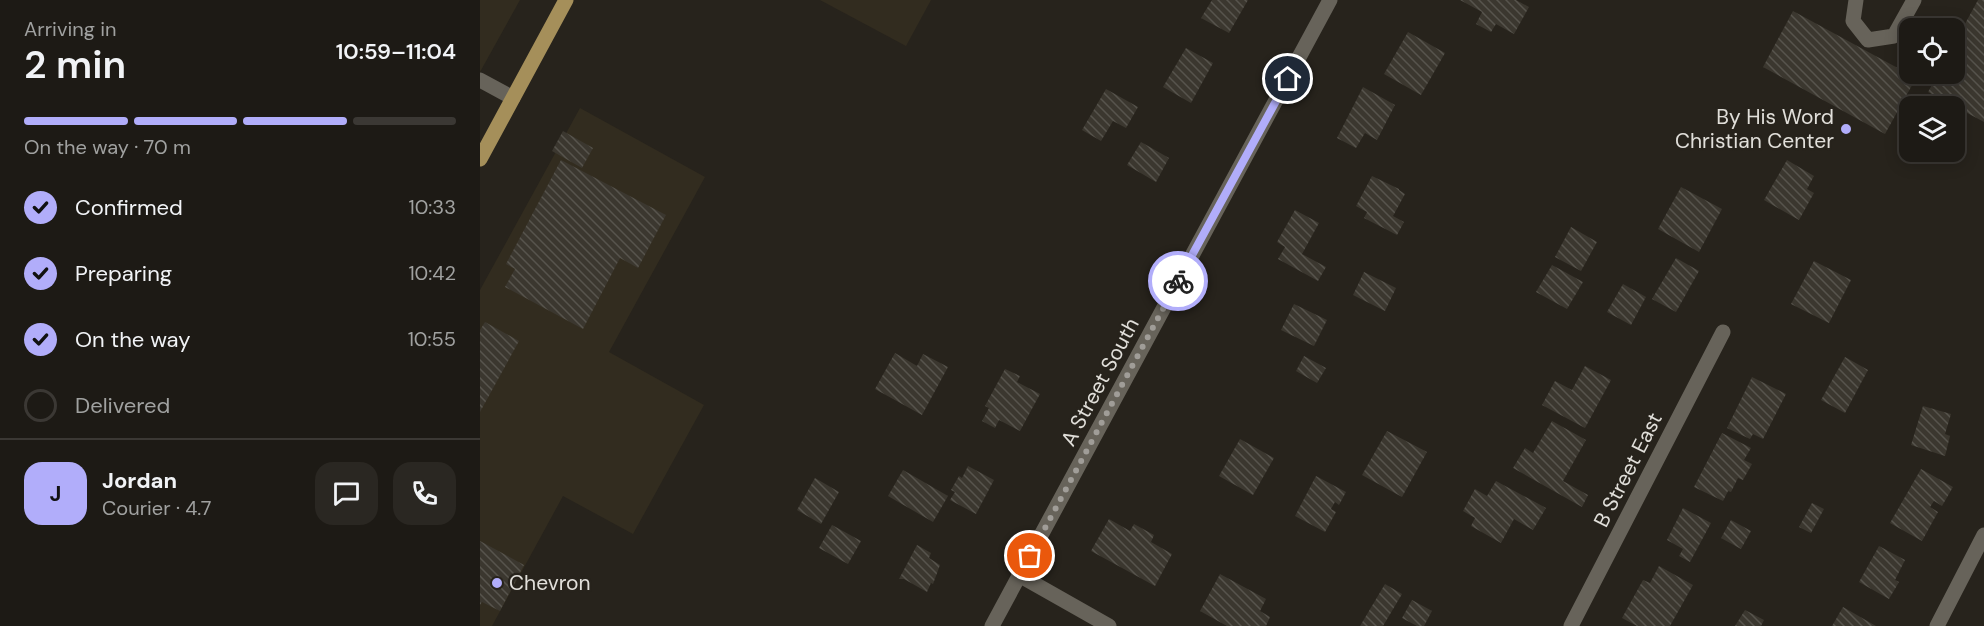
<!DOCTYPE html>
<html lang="en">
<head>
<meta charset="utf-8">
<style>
  body { margin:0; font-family:"DM Sans",sans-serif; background:#2a2722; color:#f1f3f6; height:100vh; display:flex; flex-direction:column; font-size:22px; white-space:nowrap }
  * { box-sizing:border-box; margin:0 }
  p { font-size:20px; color:#a0a1a0 }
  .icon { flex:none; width:33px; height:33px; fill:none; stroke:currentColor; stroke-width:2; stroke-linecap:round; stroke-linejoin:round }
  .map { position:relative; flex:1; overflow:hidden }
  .sheet { display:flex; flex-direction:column; background:#1d1a15; width:480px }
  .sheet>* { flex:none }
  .tools { position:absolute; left:1419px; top:18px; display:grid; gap:12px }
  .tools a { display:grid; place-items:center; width:66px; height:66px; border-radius:12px; background:#1d1a15; box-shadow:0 3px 15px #0003,0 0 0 2px #3b3834; font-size:30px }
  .pin { position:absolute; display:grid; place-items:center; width:51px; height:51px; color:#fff; margin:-26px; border:3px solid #fff; border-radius:50%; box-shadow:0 2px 6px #0007 }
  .courier { position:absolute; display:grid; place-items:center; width:60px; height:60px; margin:-30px; border:4px solid #b1adfa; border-radius:50%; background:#fff; color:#222; box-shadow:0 2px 8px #0007 }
  .summary em { font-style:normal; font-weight:600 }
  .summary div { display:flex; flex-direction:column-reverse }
  .summary { display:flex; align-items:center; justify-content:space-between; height:102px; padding:0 24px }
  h1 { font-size:39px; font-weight:600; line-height:45px }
  .bar { display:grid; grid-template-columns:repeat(4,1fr); gap:9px 6px; align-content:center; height:72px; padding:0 24px }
  .bar i { height:8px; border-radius:4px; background:#3b3834 }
  .bar .current { background:#b1adfa }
  .bar p { grid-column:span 4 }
  .line { display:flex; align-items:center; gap:15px; padding:0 24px; border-top:2px solid #3b3834 }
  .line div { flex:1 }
  .round { display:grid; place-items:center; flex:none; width:63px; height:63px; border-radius:18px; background:#2a2722 }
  ol { padding:0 24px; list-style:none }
  li { display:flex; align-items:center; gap:18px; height:66px }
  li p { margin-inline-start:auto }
  li .icon { padding:6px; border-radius:50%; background:#b1adfa; color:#111; stroke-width:4 }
  li:last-child { color:#a0a1a0 }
  li i { width:33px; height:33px; border:3px solid #3b3834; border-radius:50% }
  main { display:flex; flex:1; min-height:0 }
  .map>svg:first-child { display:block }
  .built { fill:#322c1f }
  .building { fill:url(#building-back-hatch) }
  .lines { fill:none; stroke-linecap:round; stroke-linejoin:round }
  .minor { stroke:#67635a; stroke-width:15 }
  .major { stroke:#a58f5a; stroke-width:15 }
  .done { stroke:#a09d98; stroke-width:6; stroke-dasharray:0 10.8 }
  .route { stroke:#b1adfa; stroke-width:8 }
  .poi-dot { fill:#b1adfa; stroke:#27231c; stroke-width:2 }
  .labels { text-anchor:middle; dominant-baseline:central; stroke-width:4.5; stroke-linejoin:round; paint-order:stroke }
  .poi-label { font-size:21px; fill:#e1dfda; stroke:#27231c; text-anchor:end }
  .street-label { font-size:21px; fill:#e1dfda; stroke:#27231c }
</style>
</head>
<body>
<main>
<section class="sheet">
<div class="summary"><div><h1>2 min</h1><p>Arriving in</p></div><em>10:59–11:04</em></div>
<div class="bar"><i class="current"></i><i class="current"></i><i class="current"></i><i></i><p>On the way · 70 m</p></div>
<ol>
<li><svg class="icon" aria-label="check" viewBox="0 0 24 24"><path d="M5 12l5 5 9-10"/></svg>Confirmed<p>10:33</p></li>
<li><svg class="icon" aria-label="check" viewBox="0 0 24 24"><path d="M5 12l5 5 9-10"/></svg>Preparing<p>10:42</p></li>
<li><svg class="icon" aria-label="check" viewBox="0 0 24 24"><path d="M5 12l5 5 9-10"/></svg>On the way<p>10:55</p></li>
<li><i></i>Delivered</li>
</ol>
<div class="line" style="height:108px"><b class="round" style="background:#b1adfa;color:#111">J</b><div><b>Jordan</b><p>Courier · 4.7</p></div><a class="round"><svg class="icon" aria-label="chat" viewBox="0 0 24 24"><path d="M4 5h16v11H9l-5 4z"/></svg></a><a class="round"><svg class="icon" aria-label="phone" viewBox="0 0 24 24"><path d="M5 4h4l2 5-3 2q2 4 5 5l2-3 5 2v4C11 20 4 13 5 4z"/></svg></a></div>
</section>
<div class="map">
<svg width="1504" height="626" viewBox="0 0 1504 626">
  <defs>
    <pattern id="building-back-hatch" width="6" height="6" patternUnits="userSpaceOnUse" patternTransform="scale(1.5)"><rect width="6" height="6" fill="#3b372f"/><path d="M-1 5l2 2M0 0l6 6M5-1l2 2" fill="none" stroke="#57544d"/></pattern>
  </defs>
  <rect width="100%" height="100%" fill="#27231c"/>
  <g class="built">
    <polygon points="0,0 40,0 0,72"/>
    <polygon points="340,0 451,0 426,46"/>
    <polygon points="100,108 225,177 129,352 224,405 153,534 83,496 12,626 0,626 0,290"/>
  </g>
  <g class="building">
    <polygon points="732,0 768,0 749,33 721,18"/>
    <polygon points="980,0 1036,0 1049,7 1034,34 1016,24 1011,32 996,24 1002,12"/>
    <polygon points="1498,0 1504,0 1504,122 1448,92 1458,74 1474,74 1474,44"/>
    <polygon points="1313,11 1436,78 1405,134 1283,67"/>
    <polygon points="928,32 965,53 941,95 904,74"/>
    <polygon points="706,48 733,63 711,103 683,87"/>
    <polygon points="883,87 915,105 897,140 885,133 876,148 857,138"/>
    <polygon points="626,89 658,107 646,128 633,121 621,141 602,130"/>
    <polygon points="83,131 113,148 102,168 72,151"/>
    <polygon points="661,142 689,158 676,182 647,165"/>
    <polygon points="81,160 186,215 158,268 140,258 103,329 25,287 35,269 26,264"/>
    <polygon points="1307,160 1334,176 1327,189 1334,193 1319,220 1284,200"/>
    <polygon points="892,176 919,189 919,190 925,194 913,216 924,222 917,235 884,218 887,212 876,206"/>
    <polygon points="1201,187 1242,209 1219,252 1178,229"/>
    <polygon points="815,210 839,223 822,254 846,267 838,281 798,259 805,247 797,242"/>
    <polygon points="1091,227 1117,242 1101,271 1075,257"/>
    <polygon points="1196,258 1219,271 1196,312 1172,299"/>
    <polygon points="1334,261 1371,280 1349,323 1311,304"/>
    <polygon points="1072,265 1103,282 1087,309 1056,292"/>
    <polygon points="884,272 916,288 905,311 873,295"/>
    <polygon points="1143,284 1166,297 1151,325 1127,312"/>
    <polygon points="814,304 847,320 834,346 801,330"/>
    <polygon points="5,322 39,341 0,412 0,330"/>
    <polygon points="415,353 437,366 443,354 468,367 442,415 395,389"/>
    <polygon points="824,356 846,368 837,383 816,371"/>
    <polygon points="1365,357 1388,370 1365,413 1341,400"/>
    <polygon points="1105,366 1131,380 1105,428 1062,405 1075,381 1092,390"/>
    <polygon points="525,369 540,376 537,382 560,394 540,431 519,420 515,428 502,421 509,408 505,406"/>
    <polygon points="1272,377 1306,394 1283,439 1273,434 1270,439 1247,428"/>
    <polygon points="1443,406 1471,414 1465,434 1470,436 1465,456 1431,445"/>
    <polygon points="1072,421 1106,440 1083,481 1108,495 1102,507 1033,468 1045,448 1053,453"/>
    <polygon points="907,431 947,452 922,497 882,475"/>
    <polygon points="1242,433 1271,448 1264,460 1272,464 1263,480 1258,478 1251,492 1248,491 1243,501 1214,487"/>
    <polygon points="760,439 794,458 773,495 739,476"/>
    <polygon points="488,466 514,480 496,514 470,500 475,492 471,490 479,476 482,478"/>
    <polygon points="1441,469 1473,487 1462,506 1454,501 1450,507 1458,512 1442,541 1410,523"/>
    <polygon points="423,470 468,496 453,522 408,496"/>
    <polygon points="836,476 866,492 859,505 855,502 851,509 856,512 845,532 815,516"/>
    <polygon points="335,478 359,492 341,524 317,510"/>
    <polygon points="1016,481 1066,508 1053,530 1034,519 1021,543 991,526 995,518 983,511 995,489 1007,496"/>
    <polygon points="1332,503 1344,509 1331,533 1319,527"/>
    <polygon points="1203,508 1231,523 1210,562 1199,556 1203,549 1187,540"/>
    <polygon points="629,519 650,531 654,524 674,535 671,542 692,554 675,586 611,551"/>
    <polygon points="1251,520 1271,531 1261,549 1241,538"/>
    <polygon points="352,525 381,541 368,564 339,548"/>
    <polygon points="0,541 44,565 20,611 2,602 0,605"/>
    <polygon points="437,545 451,553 449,558 460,565 453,584 451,583 447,592 424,579 419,579"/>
    <polygon points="1399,546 1425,560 1415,580 1419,582 1409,599 1379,582"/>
    <polygon points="1179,566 1213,585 1190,626 1157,626 1142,618 1163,580 1170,583"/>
    <polygon points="740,574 786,599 780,611 790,617 786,626 747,626 720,611"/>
    <polygon points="905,584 922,594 903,626 880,626"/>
    <polygon points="932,600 952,611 944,626 937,626 922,618"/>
    <polygon points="1363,607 1396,626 1352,626"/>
    <polygon points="1265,610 1284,620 1281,626 1255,626"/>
  </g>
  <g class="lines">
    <g class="minor">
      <polyline points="1376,0 1373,21 1388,40 1414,36 1434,0"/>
      <polyline points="0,80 33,98"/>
      <polyline points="539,575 629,626"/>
      <polyline points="512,626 850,0"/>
      <polyline points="1091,626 1243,332"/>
      <polyline points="1457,626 1504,535"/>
    </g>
    <polyline class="major" points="0,159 86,0"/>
  </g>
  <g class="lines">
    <polyline class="done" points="550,556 698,281"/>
    <polyline class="route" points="698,281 808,79"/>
  </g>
  <g class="poi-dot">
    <circle cx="1366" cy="129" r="6"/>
    <circle cx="17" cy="583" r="6"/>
  </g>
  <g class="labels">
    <g class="poi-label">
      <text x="1354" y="117">By His Word<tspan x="1354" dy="24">Christian Center</tspan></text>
      <text x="29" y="583" text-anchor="start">Chevron</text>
    </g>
    <g class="street-label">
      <text transform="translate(620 382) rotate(-62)">A Street South</text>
      <text transform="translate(1148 470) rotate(-63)">B Street East</text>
    </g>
  </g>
</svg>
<div class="tools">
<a><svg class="icon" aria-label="locate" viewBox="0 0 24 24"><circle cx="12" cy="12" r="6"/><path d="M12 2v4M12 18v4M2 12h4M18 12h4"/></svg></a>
<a><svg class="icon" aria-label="layers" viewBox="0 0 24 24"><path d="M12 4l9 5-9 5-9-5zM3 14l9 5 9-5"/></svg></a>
</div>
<div class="pin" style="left:550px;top:556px;background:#ea580c"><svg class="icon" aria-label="bag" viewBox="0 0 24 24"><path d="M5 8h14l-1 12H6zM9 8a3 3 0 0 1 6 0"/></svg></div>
<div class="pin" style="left:808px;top:79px;background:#1f2937"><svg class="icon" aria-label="home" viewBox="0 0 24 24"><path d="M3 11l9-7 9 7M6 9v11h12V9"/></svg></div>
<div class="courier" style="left:698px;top:281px"><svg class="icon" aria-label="bike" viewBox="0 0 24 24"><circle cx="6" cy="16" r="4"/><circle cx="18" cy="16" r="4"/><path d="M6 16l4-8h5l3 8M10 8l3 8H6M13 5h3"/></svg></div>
</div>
</main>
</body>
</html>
